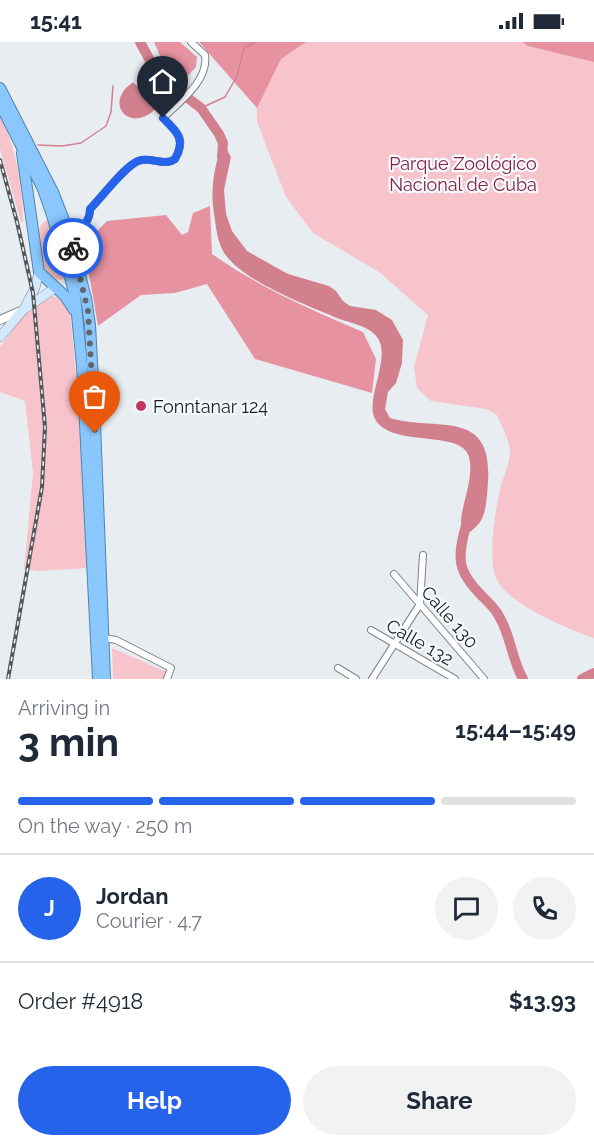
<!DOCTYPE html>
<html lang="en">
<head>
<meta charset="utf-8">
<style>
  body { margin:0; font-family:Raleway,sans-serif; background:#f2f2f3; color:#1f2937; height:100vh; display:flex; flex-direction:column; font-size:22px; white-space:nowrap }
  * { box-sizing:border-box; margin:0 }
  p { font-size:20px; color:#747a83 }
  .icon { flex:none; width:33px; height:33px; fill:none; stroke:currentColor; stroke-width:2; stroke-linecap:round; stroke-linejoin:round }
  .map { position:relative; height:637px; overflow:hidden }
  .panel { display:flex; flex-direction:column; background:#fff; flex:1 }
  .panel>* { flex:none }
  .pin { position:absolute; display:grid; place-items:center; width:51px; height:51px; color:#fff; margin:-62px -26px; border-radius:50% 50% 50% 0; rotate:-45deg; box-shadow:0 0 6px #0007 }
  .pin .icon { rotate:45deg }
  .courier { position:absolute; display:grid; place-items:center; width:60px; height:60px; margin:-30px; border:4px solid #2563eb; border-radius:50%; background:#fff; color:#222; box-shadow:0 2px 8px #0007 }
  .head em { font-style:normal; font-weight:700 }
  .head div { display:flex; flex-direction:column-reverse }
  .head { display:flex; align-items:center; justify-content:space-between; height:102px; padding:0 18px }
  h1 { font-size:39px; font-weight:700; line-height:45px }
  .bar { display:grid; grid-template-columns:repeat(4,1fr); gap:9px 6px; align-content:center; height:72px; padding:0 18px }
  .bar i { height:8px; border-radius:4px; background:#e0e1e3 }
  .bar .on { background:#2563eb }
  .bar p { grid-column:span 4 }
  .line { display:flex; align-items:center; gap:15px; padding:0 18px; border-top:2px solid #e0e1e3 }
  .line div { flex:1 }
  .round { display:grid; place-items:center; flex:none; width:63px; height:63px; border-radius:32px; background:#f2f2f3 }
  .button { display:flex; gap:12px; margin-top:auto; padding:12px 18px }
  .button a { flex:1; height:69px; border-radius:36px; background:#2563eb; color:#fff; font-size:24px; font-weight:700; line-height:69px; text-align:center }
  .button a+a { background:#f2f2f3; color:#1f2937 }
  .status { display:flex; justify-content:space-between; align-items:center; height:42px; padding:0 30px; background:#fff; direction:ltr }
  .status svg { height:16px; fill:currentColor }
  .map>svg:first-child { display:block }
  .green { fill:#f8c4cb }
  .forest { fill:#e792a0 }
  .water { fill:#d3808e }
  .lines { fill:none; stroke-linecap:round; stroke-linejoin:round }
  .stream { stroke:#d3808e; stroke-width:1.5 }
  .river { stroke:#d3808e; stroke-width:10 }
  .minor-casing { stroke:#7f8387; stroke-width:8 }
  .tertiary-casing { stroke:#7f8387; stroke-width:10 }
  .secondary-casing { stroke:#7f8387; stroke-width:10 }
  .trunk-casing { stroke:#5183ae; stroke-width:12 }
  .minor { stroke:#fff; stroke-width:6 }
  .tertiary { stroke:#fff; stroke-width:8 }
  .secondary { stroke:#d3eafe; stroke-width:9 }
  .trunk { stroke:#8ac7fc; stroke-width:10 }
  .rail-casing { stroke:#545759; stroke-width:4 }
  .rail { stroke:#f5fafe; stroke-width:1.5; stroke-dasharray:4.5; stroke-linecap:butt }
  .done { stroke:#636669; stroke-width:6; stroke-dasharray:0 10.8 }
  .route { stroke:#2563eb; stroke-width:8 }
  .poi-dot { fill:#c5365e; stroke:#f5fafe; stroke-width:2 }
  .labels { text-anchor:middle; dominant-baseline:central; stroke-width:4.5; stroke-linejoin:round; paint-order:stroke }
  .park-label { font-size:18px; fill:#85223d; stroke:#f5fafe }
  .poi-label { font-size:18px; fill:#1c1e20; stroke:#f5fafe; text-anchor:start }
  .street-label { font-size:18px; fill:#1c1e20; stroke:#f5fafe }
</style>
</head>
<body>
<div class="status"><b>15:41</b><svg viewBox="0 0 49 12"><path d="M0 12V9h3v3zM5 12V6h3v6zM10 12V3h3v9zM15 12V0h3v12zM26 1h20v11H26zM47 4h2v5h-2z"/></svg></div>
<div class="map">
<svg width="594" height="637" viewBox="0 0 594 637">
  <rect width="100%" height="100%" fill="#e8edf1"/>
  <g class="green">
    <path d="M199,0H594V596C567,586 511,564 497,538C487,518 495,474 499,452C502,436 513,418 509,403C507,393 501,383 497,373L486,367L431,359L417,346L414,325L428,273L379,230L313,191L286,155L257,80V66Z"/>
    <path d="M0,73C16,105 23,144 23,180H21L0,107Z"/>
    <path d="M49,177L68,234L61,238H54L45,230L43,226C41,211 31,183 49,177Z"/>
    <polygon points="50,253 62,258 70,270 79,363 87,526 38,529 24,527 33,431 25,359 0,350 0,305 28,268"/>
    <polygon points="112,606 167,630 164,637 113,637"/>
  </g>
  <g class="forest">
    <polygon points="154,0 180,0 197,15 196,25 182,40 162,18"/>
    <polygon points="199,0 306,0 281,17 257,66"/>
    <polygon points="522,0 594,0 594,20 528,4"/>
    <path d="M210,164L212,212C262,247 308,266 363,290L376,317L372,351L255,317L207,242L175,251L141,253L98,284L84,203L107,179L166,173L182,193L188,190L193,171Z"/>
  </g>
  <g class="water">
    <path d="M133,40L157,65C135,90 110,69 123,50C125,46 130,43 133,40Z"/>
    <path d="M223,101L231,115L224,148L226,172L232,189L247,209L288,232L329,244L336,249L343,259L350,264L376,268L392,278L403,298L402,321L396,341L388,350L385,367L390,376C437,390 493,365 488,440C487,451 487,470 480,480C476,486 468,491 463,496C462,490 461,484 461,478C463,458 474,435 469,415C462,385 381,409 373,371C369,350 391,313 377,295C369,284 350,281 337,276C307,263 236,237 222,207C217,197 216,184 214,172C210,148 214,124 223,101Z"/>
  </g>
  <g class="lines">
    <g class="stream">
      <polyline points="201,66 225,55 237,34 244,6 255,0"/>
      <polyline points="38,103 62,104 81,101 106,84 111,70 113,44"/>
    </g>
    <g class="river">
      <polyline points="140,0 153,24 168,41 201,66 219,92 223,101 222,115"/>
      <path d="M466,483C457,517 457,529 482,554C489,561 496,567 500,576C511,595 512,618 523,637"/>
      <polyline points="582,637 594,631"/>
    </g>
    <defs>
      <g id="minor">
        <path d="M69,191C81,188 90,180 90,167C101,156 125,124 138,119C151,114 164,125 175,117C187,97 177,89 163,76C179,60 209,39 205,13L191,0"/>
        <polyline points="394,532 484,637"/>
        <polyline points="371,588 455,637"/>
        <polyline points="103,596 116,598 171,626 167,637"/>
        <polyline points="338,626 356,637"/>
        <polyline points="372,637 420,562 423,513"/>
      </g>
      <polyline id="tertiary" points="0,278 23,268"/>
      <g id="secondary">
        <polyline points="26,263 35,246 39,230"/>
        <polyline points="0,295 23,268 55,246"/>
      </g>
      <g id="trunk">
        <polyline points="0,46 53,150 69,191 86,256 90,283 94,356 105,637"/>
        <polyline points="0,62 43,147 52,173 75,253 82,323 98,637"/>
        <polyline points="22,111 39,230 65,254 74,268"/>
      </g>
    </defs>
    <use href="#minor" class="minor-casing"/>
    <use href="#tertiary" class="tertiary-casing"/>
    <use href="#secondary" class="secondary-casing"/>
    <use href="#trunk" class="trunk-casing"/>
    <use href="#minor" class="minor"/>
    <use href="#tertiary" class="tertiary"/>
    <use href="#secondary" class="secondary"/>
    <use href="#trunk" class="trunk"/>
    <defs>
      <polyline id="rail" points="0,118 17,180 33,251 45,385 42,445 8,637"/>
    </defs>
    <use href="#rail" class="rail-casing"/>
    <use href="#rail" class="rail"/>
  </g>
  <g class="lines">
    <polyline class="done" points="73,206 88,269 95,391"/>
    <path class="route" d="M73,206L69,191C81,188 90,180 90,167C101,156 125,124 138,119C151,114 164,125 175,117C186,97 177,90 163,76"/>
  </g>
  <circle class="poi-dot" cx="141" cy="364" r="6"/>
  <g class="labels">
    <g class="park-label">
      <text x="463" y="121">Parque Zoológico<tspan x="463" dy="21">Nacional de Cuba</tspan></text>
    </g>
    <g class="poi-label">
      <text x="153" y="364">Fonntanar 124</text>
    </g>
    <g class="street-label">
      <text transform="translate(450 575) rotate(49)">Calle 130</text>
      <text transform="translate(420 600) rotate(30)">Calle 132</text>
    </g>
  </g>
</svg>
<div class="pin" style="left:95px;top:391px;background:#ea580c"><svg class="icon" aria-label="bag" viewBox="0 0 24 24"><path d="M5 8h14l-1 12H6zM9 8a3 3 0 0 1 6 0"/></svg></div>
<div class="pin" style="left:163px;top:76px;background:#1f2937"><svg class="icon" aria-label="home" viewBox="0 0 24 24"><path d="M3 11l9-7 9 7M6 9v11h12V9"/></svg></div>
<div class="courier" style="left:73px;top:206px"><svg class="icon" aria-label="bike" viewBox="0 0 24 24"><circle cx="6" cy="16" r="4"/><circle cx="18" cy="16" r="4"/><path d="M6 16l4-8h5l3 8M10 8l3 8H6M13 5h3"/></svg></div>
</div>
<section class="panel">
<div class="head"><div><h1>3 min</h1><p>Arriving in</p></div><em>15:44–15:49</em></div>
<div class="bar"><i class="on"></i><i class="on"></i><i class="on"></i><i></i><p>On the way · 250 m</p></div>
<div class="line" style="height:108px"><b class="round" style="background:#2563eb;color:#fff">J</b><div><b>Jordan</b><p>Courier · 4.7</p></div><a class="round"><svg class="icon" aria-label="chat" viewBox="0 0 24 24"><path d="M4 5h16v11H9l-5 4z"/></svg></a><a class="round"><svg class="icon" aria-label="phone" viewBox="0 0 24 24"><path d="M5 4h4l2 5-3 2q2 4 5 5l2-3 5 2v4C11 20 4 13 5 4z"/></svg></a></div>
<div class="line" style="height:78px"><div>Order #4918</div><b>$13.93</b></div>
<div class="button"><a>Help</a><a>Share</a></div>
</section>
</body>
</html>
